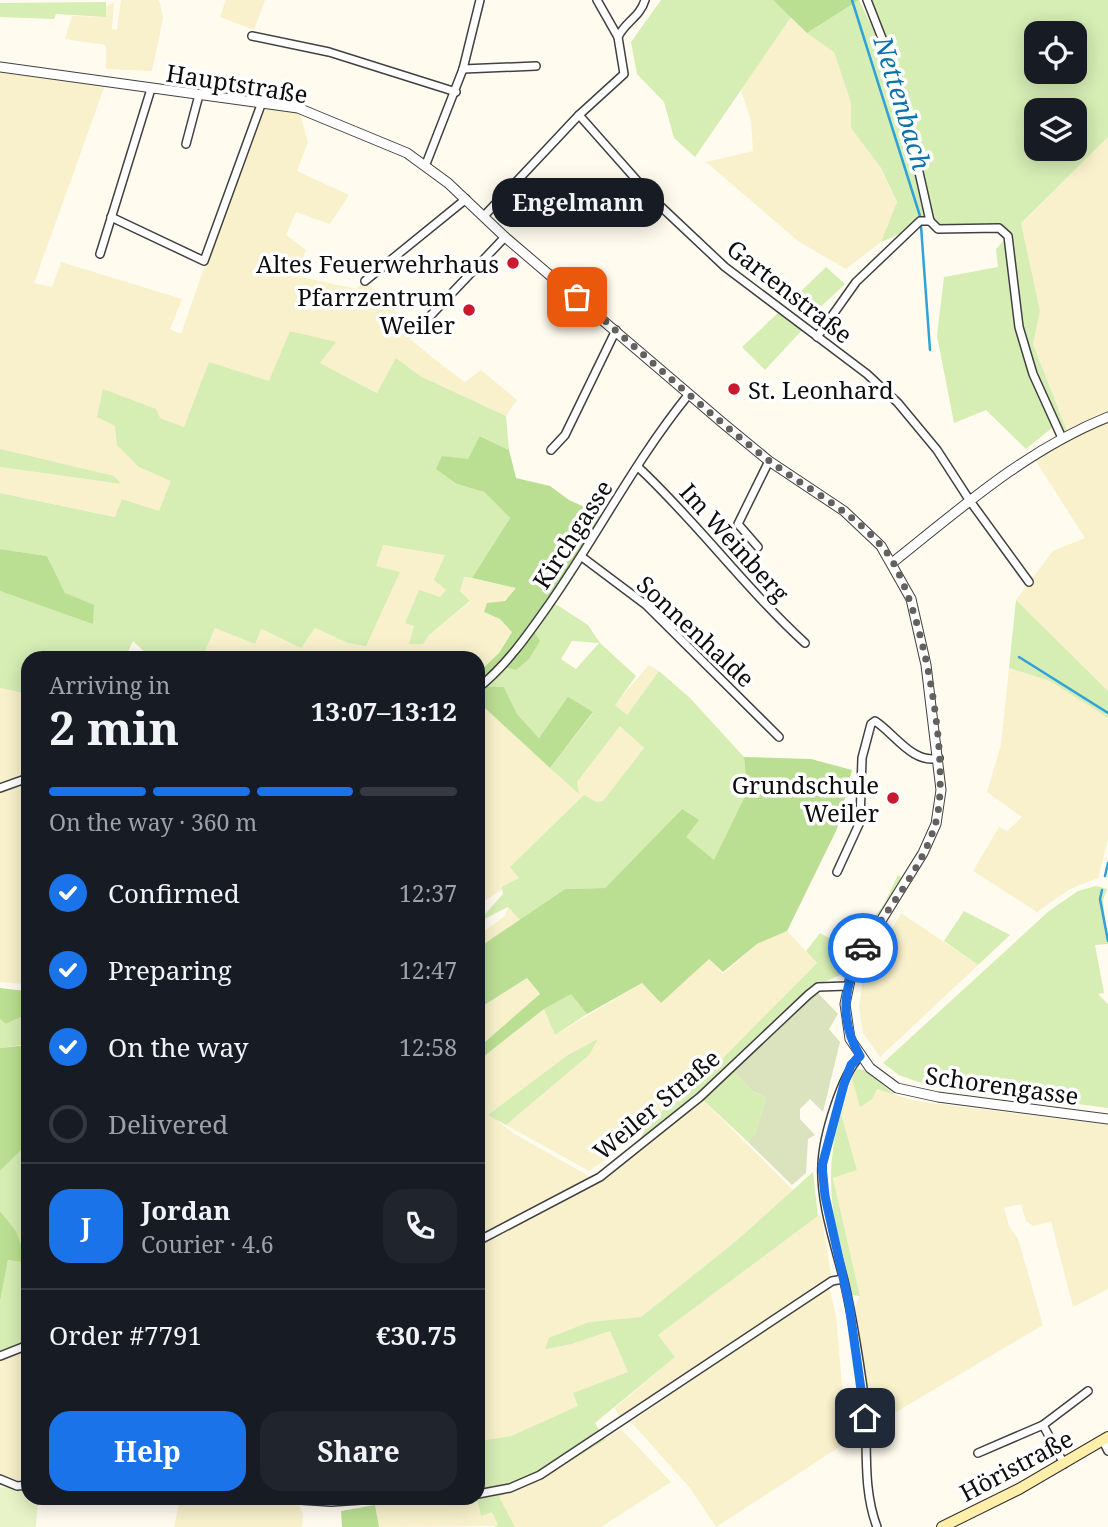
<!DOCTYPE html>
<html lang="en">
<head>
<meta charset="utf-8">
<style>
  body { margin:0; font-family:"Noto Serif",serif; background:#20242c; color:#f1f3f6; height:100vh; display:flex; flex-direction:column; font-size:26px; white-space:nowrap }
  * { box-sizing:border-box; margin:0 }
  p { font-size:23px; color:#9ea1a6 }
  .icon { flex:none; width:38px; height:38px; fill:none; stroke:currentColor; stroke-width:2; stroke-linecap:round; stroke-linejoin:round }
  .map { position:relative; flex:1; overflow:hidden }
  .side { position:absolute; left:21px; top:651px; width:464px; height:854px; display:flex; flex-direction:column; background:#171b24; border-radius:21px; box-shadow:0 4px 18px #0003 }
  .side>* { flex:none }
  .fabs { position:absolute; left:1024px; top:21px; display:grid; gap:14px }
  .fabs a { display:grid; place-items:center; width:63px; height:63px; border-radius:14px; background:#171b24; box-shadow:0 4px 18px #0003; font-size:35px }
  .pin { position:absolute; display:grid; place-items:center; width:60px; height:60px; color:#fff; margin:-30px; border-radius:14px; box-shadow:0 4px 10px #0006 }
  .courier { position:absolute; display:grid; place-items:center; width:70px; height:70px; margin:-35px; border:5px solid #1a73e8; border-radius:50%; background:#fff; color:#222; box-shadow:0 2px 9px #0007 }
  .bubble { position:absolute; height:49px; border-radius:21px; background:#171b24; box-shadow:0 4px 18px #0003; font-size:23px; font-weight:700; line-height:49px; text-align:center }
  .summary em { font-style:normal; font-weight:700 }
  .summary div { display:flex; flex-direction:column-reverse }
  .summary { display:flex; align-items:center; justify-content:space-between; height:119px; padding:0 28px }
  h1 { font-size:46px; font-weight:700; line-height:52px }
  .bar { display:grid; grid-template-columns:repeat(4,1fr); gap:10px 7px; align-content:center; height:84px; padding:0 28px }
  .bar i { height:9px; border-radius:5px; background:#363941 }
  .bar .active { background:#1a73e8 }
  .bar p { grid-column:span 4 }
  .line { display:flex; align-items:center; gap:18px; padding:0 28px; border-top:2px solid #363941 }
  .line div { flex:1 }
  .round { display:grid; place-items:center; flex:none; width:74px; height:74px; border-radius:21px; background:#20242c }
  ol { padding:0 28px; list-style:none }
  li { display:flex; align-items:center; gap:21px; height:77px }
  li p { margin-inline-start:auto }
  li .icon { padding:7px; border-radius:50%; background:#1a73e8; color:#fff; stroke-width:4 }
  li:last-child { color:#9ea1a6 }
  li i { width:38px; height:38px; border:4px solid #363941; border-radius:50% }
  .cta { display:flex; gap:14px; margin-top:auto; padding:14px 28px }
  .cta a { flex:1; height:80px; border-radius:21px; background:#1a73e8; color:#fff; font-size:28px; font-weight:700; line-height:80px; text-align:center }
  .cta a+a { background:#20242c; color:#f1f3f6 }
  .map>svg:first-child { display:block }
  .farmland { fill:#f8f1cc }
  .green { fill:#d6edb4; fill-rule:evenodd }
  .forest { fill:#bbdf92 }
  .cemetery { fill:#dae3bd }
  .pitch { fill:#e8f4c7 }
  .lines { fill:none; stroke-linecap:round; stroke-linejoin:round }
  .stream { stroke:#2fa2d9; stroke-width:2.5 }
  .minor-casing { stroke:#414141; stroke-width:10 }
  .tertiary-casing { stroke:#414141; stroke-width:11 }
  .secondary-casing { stroke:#303030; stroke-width:12 }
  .minor { stroke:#fff; stroke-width:7 }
  .tertiary { stroke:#fff; stroke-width:9 }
  .secondary { stroke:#ffefaa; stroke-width:10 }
  .done { stroke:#62615d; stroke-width:7; stroke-dasharray:0 12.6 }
  .route { stroke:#1a73e8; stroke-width:9 }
  .poi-dot { fill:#ca192f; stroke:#fff; stroke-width:2.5 }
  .labels { text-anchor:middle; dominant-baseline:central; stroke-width:7; stroke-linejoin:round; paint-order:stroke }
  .street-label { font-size:24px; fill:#0e0e0e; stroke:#fff }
  .poi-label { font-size:24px; fill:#0e0e0e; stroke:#fff; text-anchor:end }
  .water-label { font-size:26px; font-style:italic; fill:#0c72ab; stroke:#fff }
</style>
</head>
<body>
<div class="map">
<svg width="1108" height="1527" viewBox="0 0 1108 1527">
  <rect width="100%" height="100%" fill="#fffbef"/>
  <g class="farmland">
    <polygon points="121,0 158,0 160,3 163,18 152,71 106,69 106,45 65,39 72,16 106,17 106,7 114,2 112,29 117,30"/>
    <polygon points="226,0 265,0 254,30 220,17"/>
    <polygon points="791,17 834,52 851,103 851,128 881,168 897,203 881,242 846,269 798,241 706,162 753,151 751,121 741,90"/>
    <polygon points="0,67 106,82 34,283 52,287 61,262 182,299 170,329 181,334 262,102 298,108 308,142 297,171 349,195 330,224 296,212 286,235 306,250 297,276 356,289 365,281 416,331 410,339 438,362 465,382 481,370 517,400 506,416 420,376 396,358 378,393 320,363 335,342 290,331 270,381 193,409 184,427 160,418 115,426 139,467 172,481 160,512 122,499 116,517 0,493 0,467 120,484 0,449"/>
    <polygon points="1108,137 1108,691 1016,600 1053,551 1085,538 1032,455 1068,432 1033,344 1040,311 1021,223"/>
    <polygon points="382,545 445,555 446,590 440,597 419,591 405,623 414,625 410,644 423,644 429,635 470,602 460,591 464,577 516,588 513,595 484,612 500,619 512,631 499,653 478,673 478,658 202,658 215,628 255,644 260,629 301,648 315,628 348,643 400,572 376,566"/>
    <polygon points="649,665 659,671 627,715 614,705"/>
    <polygon points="1009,668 1050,681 1108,718 1108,839 1098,878 1070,889 1037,912 973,871 999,827 1007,831 1022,817 987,792 1001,745"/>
    <polygon points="0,688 28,694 28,982 22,984 0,982"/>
    <polygon points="478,706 486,709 578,793 577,782 620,726 644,748 603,801 596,802 584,796 510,867 519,878 478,905"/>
    <polygon points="508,907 520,920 478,948 478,936 505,916"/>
    <polygon points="901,913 978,965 880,1057 863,1033 859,1007 861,992 863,981"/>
    <polygon points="787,931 817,963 724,1057 610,1157 589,1171 506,1125 589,1055 489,1114 513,1133 594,1179 700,1097 793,1190 736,1241 641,1317 589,1322 545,1348 572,1344 610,1331 628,1372 574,1393 579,1406 511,1436 478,1441 478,1061 544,1009 555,1035 642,983 661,1003 709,958 723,974 757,944"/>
    <polygon points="527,978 540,995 478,1048 478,1009"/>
    <polygon points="852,1078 856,1083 916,1101 1108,1125 1108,1289 1073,1307 1051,1221 1033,1226 1026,1221 1021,1204 1004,1208 1009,1226 1018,1239 1043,1325 869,1428 868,1395 854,1310 860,1295 833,1178 857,1170 841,1114"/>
    <polygon points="821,1214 832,1281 622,1422 615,1408 675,1357 658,1335"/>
    <polygon points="829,1287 836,1316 847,1442 716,1527 690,1488 631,1422"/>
    <polygon points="28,1345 28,1485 0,1479 0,1356"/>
    <polygon points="621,1429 671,1482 601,1527 515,1527 498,1497 540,1479"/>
    <polygon points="180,1498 302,1498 297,1500 303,1515 302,1527 174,1527"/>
    <polygon points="456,1499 477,1500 481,1516 493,1511 498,1526 379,1527 375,1505"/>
  </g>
  <g class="green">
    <polygon points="661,0 773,0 791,17 695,157 674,138 664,102 637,74 631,42"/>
    <path d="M859,0L893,69L867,0H1108V137L1021,223L1040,311L1033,344L1068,433L1053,427L1026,449L986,410L954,423L937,336L944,277L998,267L996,249L1008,236L999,228L938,229L930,221L881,242L897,202L881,168L851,128V103L834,52L807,33ZM1036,33H1074V72H1036ZM1036,110H1074V149H1036Z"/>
    <polygon points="106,2 106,17 56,14 54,19 0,17 0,3"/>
    <polygon points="826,267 845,284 814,313 795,297"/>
    <polygon points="781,310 804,328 765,370 742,347"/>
    <polygon points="290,331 336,342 320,363 377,393 396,358 420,376 506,416 509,450 481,436 468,460 442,456 457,484 484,492 510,518 472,578 464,577 460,591 470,601 429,635 423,644 409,644 414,626 405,623 419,590 440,597 446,590 434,580 445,555 383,545 376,566 400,572 366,646 348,643 315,628 301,648 261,629 255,644 215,628 202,658 168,651 165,658 151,658 133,641 125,658 28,658 28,694 0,688 0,591 93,623 65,593 47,556 0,549 0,493 115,517 122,499 159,511 171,481 139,467 117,445 115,426 97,417 103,389 156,409 160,418 184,427 209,362 269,381"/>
    <polygon points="0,449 114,476 121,484 0,467"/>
    <polygon points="1016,600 1108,691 1108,718 1050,681 1009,668"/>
    <path d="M551,601L588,625L600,643L636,676L615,705L627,715L659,671L690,698L744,757L747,792L714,861L685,837L682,809L605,888L565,889L520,920L508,907L478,922L503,894L502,887L519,878L510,867L584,795L596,802L603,801L644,748L620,726L577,782L579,794L550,768L593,713L539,738L517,714L504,687H480L532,629ZM572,641L599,643L576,669L561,659Z"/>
    <polygon points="898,875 903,878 845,973 810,988 700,1097 635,1150 648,1123 724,1057 817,963 806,951 820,933 850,949 884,904"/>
    <polygon points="1096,886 1107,889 1103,900 1108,944 1095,945 1104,993 1098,994 1108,1004 1108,1108 918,1082 899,1075 883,1063 1049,911 1078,891"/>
    <polygon points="964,911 1010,935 978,965 944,941"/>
    <polygon points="572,993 587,1014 555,1035 544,1009"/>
    <polygon points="28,1014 28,1044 0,1048 0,1019 6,1024"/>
    <polygon points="598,1039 589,1055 506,1125 488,1115 568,1055"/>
    <polygon points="857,1069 865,1070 895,1095 877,1089 872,1099 860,1107 852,1078"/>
    <polygon points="733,1071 752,1091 766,1098 755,1134 748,1142 702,1099"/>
    <path d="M841,1114L857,1170L833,1178L860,1296L852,1295C836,1226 820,1185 841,1114Z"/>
    <polygon points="28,1148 28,1261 16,1231 0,1211 0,1171 20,1151"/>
    <polygon points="813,1172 818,1216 658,1335 675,1357 595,1423 605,1440 540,1479 499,1497 515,1527 494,1527 498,1525 492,1512 481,1516 477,1500 484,1494 478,1466 478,1441 511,1436 578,1406 573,1393 628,1372 610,1331 572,1344 545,1349 549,1338 589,1322 641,1317 736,1241"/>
    <polygon points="8,1260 28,1263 28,1345 0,1356 0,1302"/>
  </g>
  <g class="forest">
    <polygon points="773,0 859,0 807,33"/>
    <polygon points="480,436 509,450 516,478 550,486 569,500 607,517 532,629 540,641 529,659 516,670 501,666 481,687 504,687 517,714 539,738 568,697 593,712 550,768 486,709 478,706 478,673 499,653 512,632 500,619 484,612 487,603 505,601 516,588 472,578 510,518 484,492 457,484 436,469 442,456 468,459"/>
    <polygon points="0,549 47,556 65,593 94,605 93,624 0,591"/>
    <polygon points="744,757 811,759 852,770 837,829 787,931 757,944 723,972 709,959 661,1003 642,983 587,1014 571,994 544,1009 478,1061 478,1048 540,994 527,978 478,1009 478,948 565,889 605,888 682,809 699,820 686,837 714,860 747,792"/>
    <polygon points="0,988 25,991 28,997 28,1014 6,1024 0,1019"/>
    <polygon points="28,1045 28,1148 20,1151 0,1171 0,1048"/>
    <polygon points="0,1211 16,1231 28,1263 8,1260 0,1302"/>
    <polygon points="375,1505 379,1527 342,1527 341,1511"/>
  </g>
  <polygon class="cemetery" points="818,993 838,1014 829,1029 840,1042 823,1112 810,1099 800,1109 800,1119 815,1135 808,1139 806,1173 792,1185 748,1142 755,1134 766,1098 752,1091 733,1071"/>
  <polygon class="pitch" points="0,1487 28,1489 28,1498 38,1498 36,1527 0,1527"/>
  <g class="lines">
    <g class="stream">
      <polyline points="852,0 920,216"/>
      <polyline points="921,226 930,350"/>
      <polyline points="1019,657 1108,713"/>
      <polyline points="1105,876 1108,863"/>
      <polyline points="1102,890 1100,899 1108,941"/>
    </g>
    <defs>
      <g id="minor">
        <polyline points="252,36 329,52 456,92"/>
        <path d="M618,37C625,22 640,17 645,0"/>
        <polyline points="463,69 536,66"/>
        <polyline points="579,115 656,202 725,267 867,374 898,403 937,450 970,501 1029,582"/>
        <polyline points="186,144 199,95"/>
        <polyline points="426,164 463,69 480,0"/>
        <polyline points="484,216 579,115 624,74 618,37 597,0"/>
        <polyline points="111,217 204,261 262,102"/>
        <polyline points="930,221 938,229 999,228 1008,236 1019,327 1033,374 1062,438"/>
        <polyline points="100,254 151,89"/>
        <polyline points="365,281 466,199"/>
        <polyline points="416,331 505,237"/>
        <polyline points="817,337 856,282 920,221 930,221 898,79 867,0"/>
        <polyline points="551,450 565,435 616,330"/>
        <path d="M638,467C697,522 745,588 805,643"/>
        <polyline points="758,547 738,524 769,461"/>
        <polyline points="582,557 646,605 779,737"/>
        <path d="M478,688C507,665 529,633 550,603C598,534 636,459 689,394"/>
        <polyline points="0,788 28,778"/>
        <path d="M837,872L860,822L862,758L871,724L875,721C894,733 913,765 939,758"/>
        <path d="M860,1056C841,1076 823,1136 822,1165C820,1204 836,1247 845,1285C853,1321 859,1359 864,1395C869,1439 861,1485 877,1527"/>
        <polyline points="478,1241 600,1177 700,1097 808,995 818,987 847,986"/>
        <polyline points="0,1356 28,1345"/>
        <polyline points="1043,1425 1088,1391"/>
        <polyline points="1103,1441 1108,1451"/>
        <polyline points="978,1453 1043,1425 1064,1464"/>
        <polyline points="0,1479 17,1486 28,1485"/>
        <polyline points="478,1494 510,1488 540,1475 832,1281 843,1279"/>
        <polyline points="271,1498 331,1502 391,1498"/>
      </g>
      <g id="tertiary">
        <polyline points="0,67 298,108 407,153 448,183 505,237 724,424 769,461 844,511 881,546 911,599 926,665 941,790 936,824 923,853 853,966 845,1004 850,1039 870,1068 897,1088 938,1097 1108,1119"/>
        <path d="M892,563C961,508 1026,450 1108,417"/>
      </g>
      <polyline id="secondary" points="942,1527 1019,1489 1108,1437"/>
    </defs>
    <use href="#minor" class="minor-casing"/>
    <use href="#tertiary" class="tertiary-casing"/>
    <use href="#secondary" class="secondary-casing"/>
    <use href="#minor" class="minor"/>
    <use href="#tertiary" class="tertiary"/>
    <use href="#secondary" class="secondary"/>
  </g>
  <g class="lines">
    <path class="done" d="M577,297C641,351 701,408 767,459C806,489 852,510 884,549C922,594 953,769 935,825C921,871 888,907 863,948"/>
    <path class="route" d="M863,948C844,984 838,1019 860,1056L851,1065L844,1084L822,1166L825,1196L849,1304L865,1418"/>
  </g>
  <g class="poi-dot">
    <circle cx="513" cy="263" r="7"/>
    <circle cx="469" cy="310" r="7"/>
    <circle cx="734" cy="389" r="7"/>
    <circle cx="893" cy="798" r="7"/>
  </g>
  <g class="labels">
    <g class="street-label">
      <text transform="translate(237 83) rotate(9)">Hauptstraße</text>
      <text transform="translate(790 291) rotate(38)">Gartenstraße</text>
      <text transform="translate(572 534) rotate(-57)">Kirchgasse</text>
      <text transform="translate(735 542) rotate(48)">Im Weinberg</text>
      <text transform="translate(696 631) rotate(43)">Sonnenhalde</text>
      <text transform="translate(1002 1085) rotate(8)">Schorengasse</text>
      <text transform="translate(656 1104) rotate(-40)">Weiler Straße</text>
      <text transform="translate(1016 1465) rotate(-28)">Höristraße</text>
    </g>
    <g class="poi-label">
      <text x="499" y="263">Altes Feuerwehrhaus</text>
      <text x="455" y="296">Pfarrzentrum<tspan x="455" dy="28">Weiler</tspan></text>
      <text x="748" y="389" text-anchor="start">St. Leonhard</text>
      <text x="879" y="784">Grundschule<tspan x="879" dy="28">Weiler</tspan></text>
    </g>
    <g class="water-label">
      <text transform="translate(903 103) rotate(73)">Nettenbach</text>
    </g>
  </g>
</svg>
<div class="fabs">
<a><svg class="icon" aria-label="locate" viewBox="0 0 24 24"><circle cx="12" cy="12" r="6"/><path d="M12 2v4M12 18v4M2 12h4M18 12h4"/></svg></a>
<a><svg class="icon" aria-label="layers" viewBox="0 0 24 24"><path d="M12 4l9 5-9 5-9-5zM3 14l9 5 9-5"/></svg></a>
</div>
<div class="pin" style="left:577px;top:297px;background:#ea580c"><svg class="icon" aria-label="bag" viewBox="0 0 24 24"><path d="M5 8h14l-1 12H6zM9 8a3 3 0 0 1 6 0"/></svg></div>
<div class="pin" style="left:865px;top:1418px;background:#1f2937"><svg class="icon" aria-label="home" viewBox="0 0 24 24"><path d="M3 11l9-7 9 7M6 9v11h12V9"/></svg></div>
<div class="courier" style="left:863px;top:948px"><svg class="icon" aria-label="car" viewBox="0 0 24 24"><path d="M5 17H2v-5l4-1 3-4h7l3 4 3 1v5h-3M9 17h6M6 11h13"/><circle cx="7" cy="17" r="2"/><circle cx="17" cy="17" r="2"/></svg></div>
<div class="bubble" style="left:492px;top:178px;width:172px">Engelmann</div>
<section class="side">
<div class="summary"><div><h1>2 min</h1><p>Arriving in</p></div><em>13:07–13:12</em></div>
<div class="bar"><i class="active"></i><i class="active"></i><i class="active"></i><i></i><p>On the way · 360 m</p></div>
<ol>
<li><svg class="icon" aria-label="check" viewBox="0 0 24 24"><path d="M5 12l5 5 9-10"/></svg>Confirmed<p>12:37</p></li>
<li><svg class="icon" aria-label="check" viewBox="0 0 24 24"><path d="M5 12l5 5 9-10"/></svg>Preparing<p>12:47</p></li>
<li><svg class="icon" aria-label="check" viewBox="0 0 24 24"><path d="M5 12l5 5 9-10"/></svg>On the way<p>12:58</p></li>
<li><i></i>Delivered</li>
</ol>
<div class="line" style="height:126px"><b class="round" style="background:#1a73e8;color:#fff">J</b><div><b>Jordan</b><p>Courier · 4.6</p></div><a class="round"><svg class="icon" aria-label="phone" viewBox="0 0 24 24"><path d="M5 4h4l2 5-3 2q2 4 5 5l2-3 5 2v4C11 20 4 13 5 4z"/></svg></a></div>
<div class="line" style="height:91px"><div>Order #7791</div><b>€30.75</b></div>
<div class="cta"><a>Help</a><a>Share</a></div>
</section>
</div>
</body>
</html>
